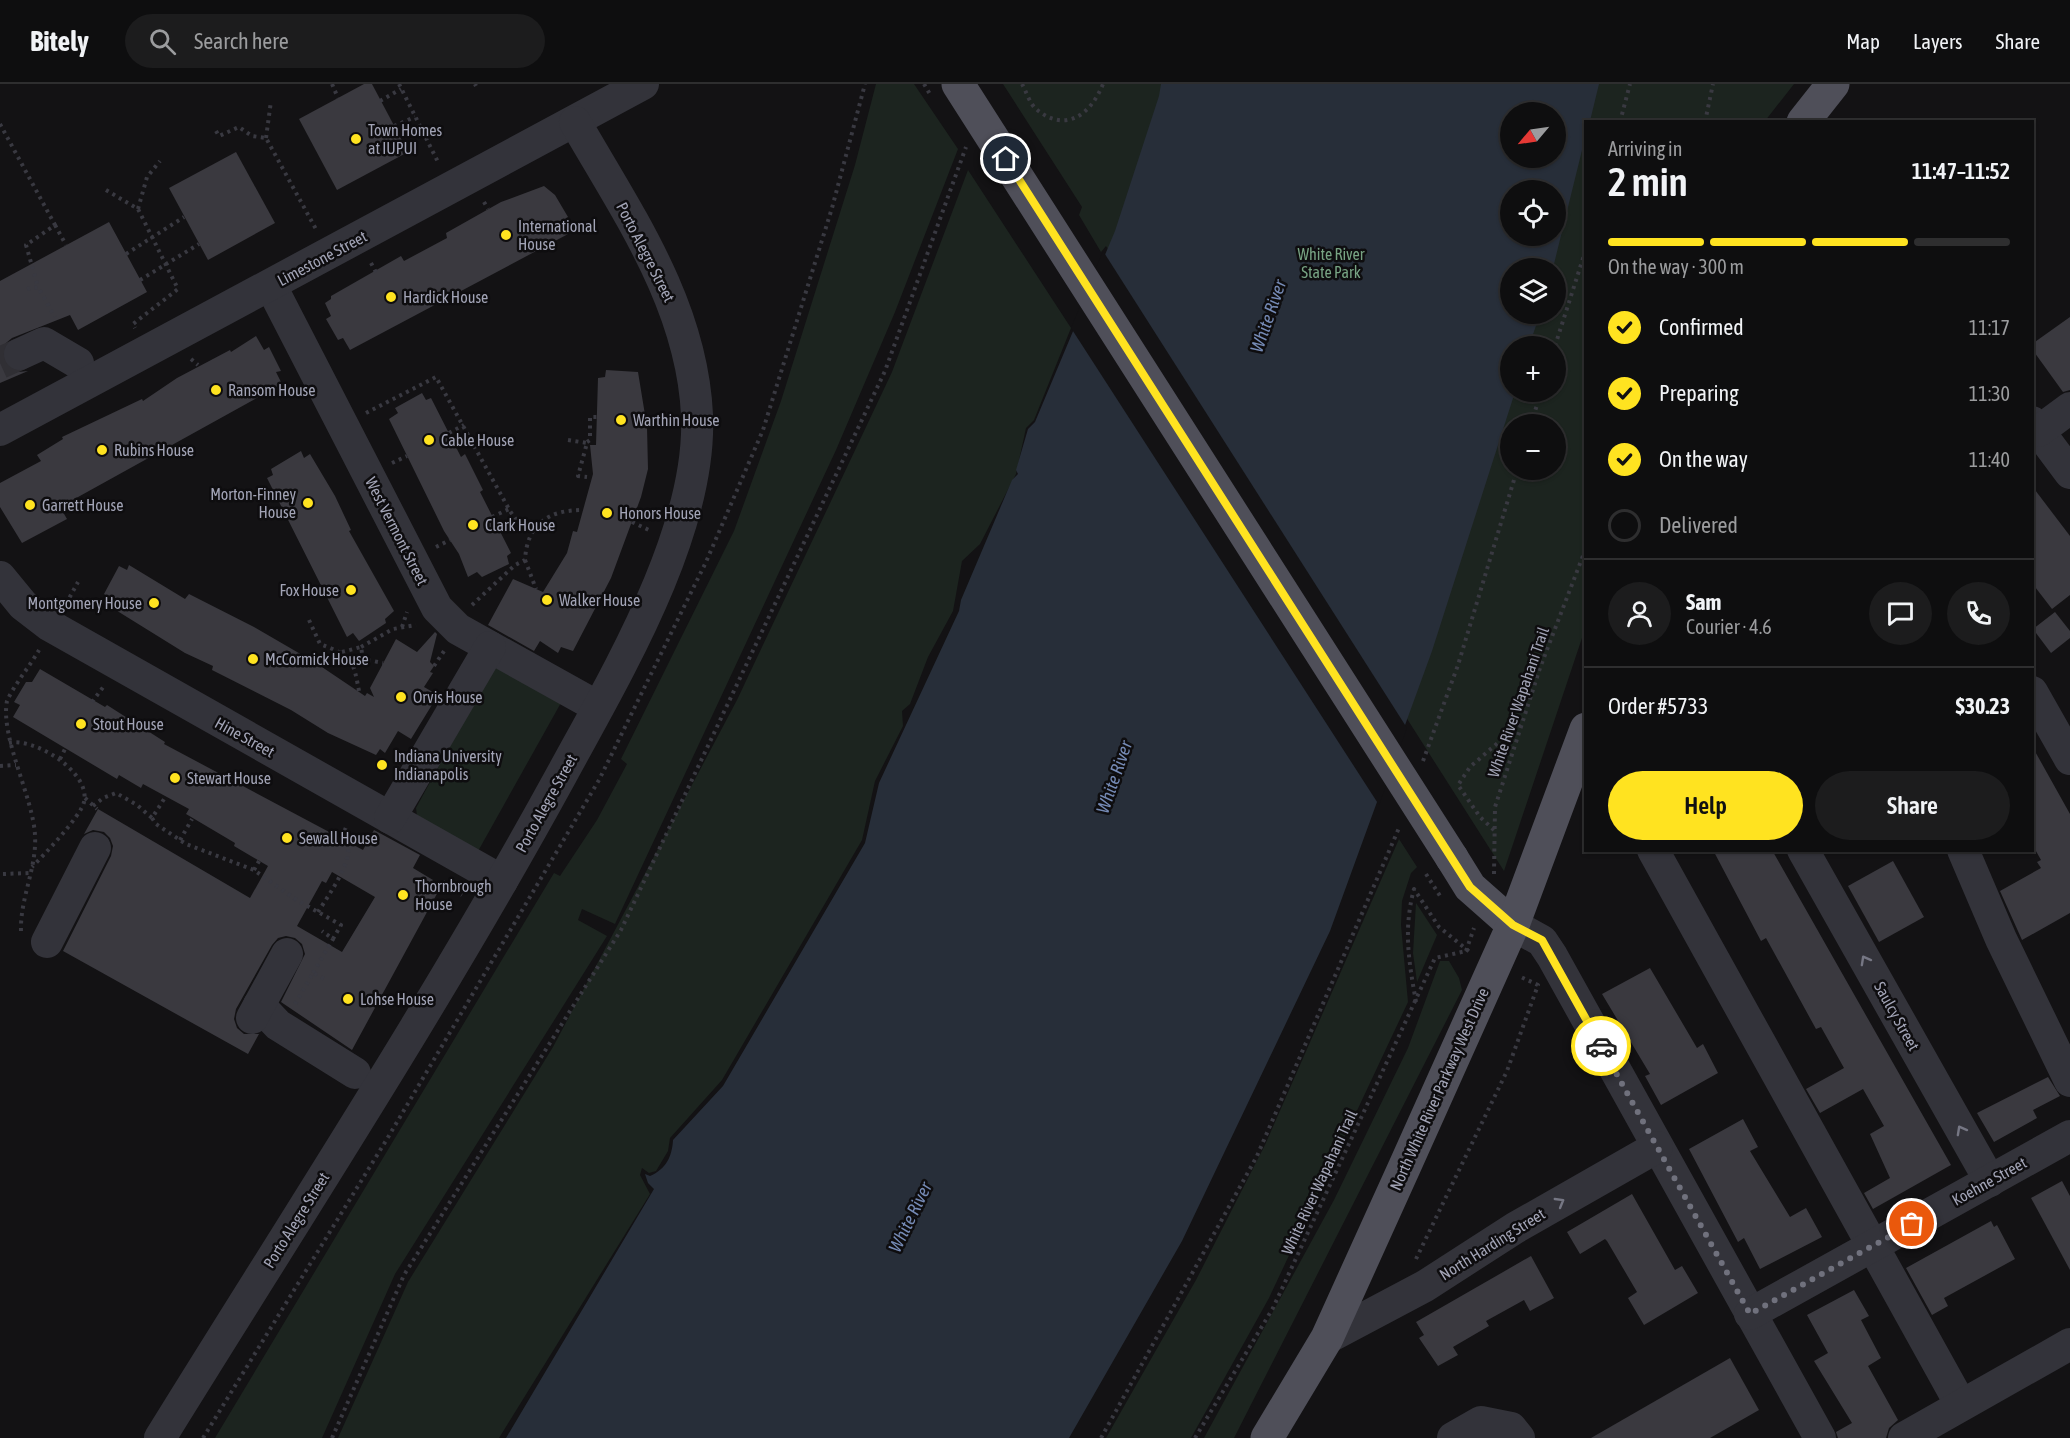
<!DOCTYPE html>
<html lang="en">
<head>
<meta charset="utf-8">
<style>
  body { margin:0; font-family:"Asap Condensed",sans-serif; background:#1c1c1d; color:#f1f3f6; height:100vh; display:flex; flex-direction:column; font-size:22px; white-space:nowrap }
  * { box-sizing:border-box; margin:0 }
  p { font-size:20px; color:#9b9c9e }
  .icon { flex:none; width:33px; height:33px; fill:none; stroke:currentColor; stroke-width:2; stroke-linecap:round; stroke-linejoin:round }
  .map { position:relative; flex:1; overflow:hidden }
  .drawer { position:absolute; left:1584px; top:36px; width:450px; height:732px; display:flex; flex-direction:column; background:#0e0e0f; border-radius:0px; box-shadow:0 2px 4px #0004,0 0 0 2px #2e2e2f }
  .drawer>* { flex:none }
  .needle { width:39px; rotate:241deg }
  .buttons { position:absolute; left:1500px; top:18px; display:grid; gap:12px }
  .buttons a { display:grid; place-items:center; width:66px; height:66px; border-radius:50%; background:#0e0e0f; box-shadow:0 2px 4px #0004,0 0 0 2px #2e2e2f; font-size:30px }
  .pin { position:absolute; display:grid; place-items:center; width:51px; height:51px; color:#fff; margin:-26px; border:3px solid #fff; border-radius:50%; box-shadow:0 2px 6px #0007 }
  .courier { position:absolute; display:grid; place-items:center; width:60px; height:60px; margin:-30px; border:4px solid #ffe320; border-radius:50%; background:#fff; color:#222; box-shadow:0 2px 8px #0007 }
  .head em { font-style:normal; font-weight:600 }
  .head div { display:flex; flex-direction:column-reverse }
  .head { display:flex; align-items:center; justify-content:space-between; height:102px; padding:0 24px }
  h1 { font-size:39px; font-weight:600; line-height:45px }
  .bar { display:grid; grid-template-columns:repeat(4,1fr); gap:9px 6px; align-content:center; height:72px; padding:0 24px }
  .bar i { height:8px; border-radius:4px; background:#2e2e2f }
  .bar .selected { background:#ffe320 }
  .bar p { grid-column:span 4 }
  .line { display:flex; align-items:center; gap:15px; padding:0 24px; border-top:2px solid #2e2e2f }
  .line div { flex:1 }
  .round { display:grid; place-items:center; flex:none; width:63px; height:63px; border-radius:32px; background:#1c1c1d }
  ol { padding:0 24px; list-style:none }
  li { display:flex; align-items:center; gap:18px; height:66px }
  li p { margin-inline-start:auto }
  li .icon { padding:6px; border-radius:50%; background:#ffe320; color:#111; stroke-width:4 }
  li:last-child { color:#9b9c9e }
  li i { width:33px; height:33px; border:3px solid #2e2e2f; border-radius:50% }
  .action { display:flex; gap:12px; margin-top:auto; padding:12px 24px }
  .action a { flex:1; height:69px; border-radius:36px; background:#ffe320; color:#111; font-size:24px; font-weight:600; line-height:69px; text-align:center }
  .action a+a { background:#1c1c1d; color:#f1f3f6 }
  header { display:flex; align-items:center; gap:36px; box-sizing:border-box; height:84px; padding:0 30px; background:#0e0e0f; border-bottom:2px solid #2e2e2f }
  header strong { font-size:28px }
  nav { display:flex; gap:33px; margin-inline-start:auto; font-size:21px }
  .search { width:420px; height:54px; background:#1c1c1d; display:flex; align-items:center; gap:15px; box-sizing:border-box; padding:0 21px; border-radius:33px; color:#9b9c9e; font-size:22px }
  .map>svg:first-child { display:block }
  .green { fill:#1c241f; fill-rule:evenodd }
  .water { fill:#272e39; fill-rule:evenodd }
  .pier { fill:#131214 }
  .building { fill:#3a393f; fill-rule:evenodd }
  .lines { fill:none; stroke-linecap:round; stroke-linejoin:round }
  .minor-tunnel { stroke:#302f34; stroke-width:32; stroke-dasharray:32 16; stroke-linecap:butt }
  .path { stroke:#393941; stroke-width:4; stroke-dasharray:3 4.5; stroke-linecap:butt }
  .minor { stroke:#33333a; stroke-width:32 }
  .major { stroke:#4f4f59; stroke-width:33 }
  .path-bridge { stroke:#393941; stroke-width:4; stroke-dasharray:3 4.5; stroke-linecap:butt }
  .major-bridge { stroke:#4f4f59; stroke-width:33 }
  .oneway { stroke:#767784 }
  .done { stroke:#70717d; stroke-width:6; stroke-dasharray:0 10.8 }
  .route { stroke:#ffe320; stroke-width:8 }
  .poi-dot { fill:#ffe320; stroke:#0e0d0f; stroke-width:2 }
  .labels { text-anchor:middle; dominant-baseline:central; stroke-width:5; stroke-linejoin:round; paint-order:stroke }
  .poi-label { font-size:16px; fill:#a2a4b6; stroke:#0e0d0f; text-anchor:start }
  .street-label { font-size:16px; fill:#a2a4b6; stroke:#0e0d0f }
  .park-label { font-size:16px; fill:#77a383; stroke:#0e0d0f }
  .water-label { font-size:18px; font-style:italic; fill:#758ab5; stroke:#0e0d0f }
</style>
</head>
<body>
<header>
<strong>Bitely</strong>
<div class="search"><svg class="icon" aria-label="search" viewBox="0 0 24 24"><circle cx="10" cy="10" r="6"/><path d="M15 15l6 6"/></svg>Search here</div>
<nav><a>Map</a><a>Layers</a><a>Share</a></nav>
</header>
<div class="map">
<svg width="2070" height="1354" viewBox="0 0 2070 1354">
  <rect width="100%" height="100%" fill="#131214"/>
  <g class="green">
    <polygon points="876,0 914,0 958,65 895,228 836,366 615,840 582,825 578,836 607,852 395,1190 322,1354 215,1354 554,789 560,792 597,736 627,680 621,675 734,447 781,317 855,81"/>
    <path d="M1003,0H1794L1765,37L1586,38L1585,545L1504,787L1106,162L1101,168L1079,131L1082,123ZM1510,28H1556V74H1510ZM1510,106H1556V152H1510ZM1510,184H1556V230H1510ZM1510,262H1556V308H1510ZM1510,340H1556V386H1510Z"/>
    <polygon points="968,86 1071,244 1034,336 1026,344 1016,390 980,460 962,477 953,527 928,573 910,620 902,627 903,642 875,697 862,756 722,996 670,1054 668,1067 656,1087 649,1089 642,1084 640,1091 650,1110 499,1354 338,1354 408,1198 553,963 737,616 892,288"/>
    <polygon points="497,584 562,617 477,769 417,732 416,724 491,586"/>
    <polygon points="1399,755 1417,783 1411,789 1402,817 1401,841 1408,918 1269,1214 1191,1354 1106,1354 1196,1196 1265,1061"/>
    <polygon points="1416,819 1437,851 1417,898 1413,869"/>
    <polygon points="1440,877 1449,877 1459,894 1462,906 1234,1354 1204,1354 1334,1116 1408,964"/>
  </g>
  <path class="water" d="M1161,0H1599L1590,37L1586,38L1585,54L1553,184H1510V230H1540L1529,262H1510V308H1515L1432,567L1330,847L1182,1157L1069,1354H506L654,1105L648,1099L645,1090L650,1092C666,1085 672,1073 673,1056L723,1002L865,759L879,699L959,527L961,516L1012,396L1018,390L1016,386L1028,345L1035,338L1115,147L1159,12ZM1510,28H1556V74H1510ZM1510,106H1556V152H1510Z"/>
  <polygon class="pier" points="1103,167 1407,644 1379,721 1071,244"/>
  <g class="building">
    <polygon points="364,0 372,0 408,68 337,106 299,35"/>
    <polygon points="236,68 275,139 208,176 169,104"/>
    <polygon points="544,102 555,111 568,133 564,137 570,149 350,266 343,254 338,256 326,235 331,232 325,219 331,215 331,212 401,172 404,177 447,154 446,149 501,118"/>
    <polygon points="109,138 147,208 78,246 70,231 12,254 6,259 2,268 4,278 10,285 18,288 28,287 0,299 0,197"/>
    <polygon points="2070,233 2070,306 2063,308 2032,265 2032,260"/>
    <polygon points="256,252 264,266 269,263 281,287 276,288 282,300 60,423 67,435 22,459 0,423 0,399 41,377 37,371 63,355 62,353 142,315 143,317 177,294 230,266 231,268"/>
    <polygon points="606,286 638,288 647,343 648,385 641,413 611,494 573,567 561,563 558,569 540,557 534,567 488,541 513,495 543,508 567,469 573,447 577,448 593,390 590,361 596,361 598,294 605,293"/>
    <polygon points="422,309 426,316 431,314 461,373 465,370 483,406 480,408 511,469 507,472 509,480 482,493 477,488 468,493 459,470 444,447 389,335 398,329 395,324"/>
    <polygon points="301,367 304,374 310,370 335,412 351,446 349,447 394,527 385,535 386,539 359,557 353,549 347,553 267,394 273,391 271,385"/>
    <polygon points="2032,402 2070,452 2070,511 2052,525 2032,499"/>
    <polygon points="129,481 185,515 189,510 254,543 316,579 365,612 367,609 374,613 370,604 396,555 417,568 435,548 437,550 430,578 434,582 430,588 433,589 424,603 438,611 411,655 398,647 385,669 380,665 376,671 328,649 291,626 212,586 213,582 185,569 106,520 110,514 104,510 119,482 127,486"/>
    <polygon points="2055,528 2070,547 2070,554 2051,569 2033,545"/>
    <path d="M40,585L105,623L107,621L165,658L164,660L363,766L374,746L420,771L413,784L433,796L430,801L439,806L352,966L281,918L305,870L302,860L295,854L286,852L278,854L272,861L236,925L234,935L237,944L244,950H259L248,970L63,867L111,772L113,762L110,754L104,748L93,746L84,750L98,725L250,814L268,782L234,762L235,759L186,730L189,725L143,700L141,704L119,691L117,695L13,633L20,621L14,618L26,598H32ZM332,788L375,813L342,868L297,842L322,797L326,799Z"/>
    <polygon points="2032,662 2070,730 2070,829 2022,856 2000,807 2041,784 2037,778 2041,776 2032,760"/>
    <polygon points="1713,766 1772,766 1951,1081 1873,1125 1864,1109 1890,1094 1870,1050 1884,1042 1863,1005 1820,1029 1806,1005 1844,984 1821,943 1816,945 1766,854 1761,857"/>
    <polygon points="1893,777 1924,833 1879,858 1848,802"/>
    <polygon points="1650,884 1697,964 1703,960 1718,989 1661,1021 1645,992 1650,990 1602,910"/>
    <polygon points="2048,993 2060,1012 2033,1026 2037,1034 1994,1058 1977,1029"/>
    <polygon points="1743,1035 1758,1063 1750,1067 1790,1133 1806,1124 1822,1153 1760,1185 1744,1154 1738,1158 1689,1065"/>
    <polygon points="2062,1097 2070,1112 2070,1186 2031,1114"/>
    <polygon points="1632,1110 1675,1186 1682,1182 1698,1209 1644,1241 1628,1214 1637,1208 1607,1157 1605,1155 1580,1170 1567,1148"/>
    <polygon points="1991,1137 1994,1143 1997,1141 2015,1175 1944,1214 1948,1222 1932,1231 1906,1184"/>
    <polygon points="1531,1172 1554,1214 1530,1227 1524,1216 1486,1237 1489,1242 1453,1263 1458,1271 1438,1282 1419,1254 1424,1251 1416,1238"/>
    <polygon points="1854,1206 1869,1232 1861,1236 1881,1274 1868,1282 1898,1336 1889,1344 1886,1354 1838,1354 1836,1348 1852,1339 1814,1277 1828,1269 1807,1231"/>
    <polygon points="1730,1274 1759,1326 1710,1354 1591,1354"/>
  </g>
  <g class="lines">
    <polyline class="minor-tunnel" points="0,279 20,270"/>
    <g class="path">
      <polyline points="332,0 338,14"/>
      <polyline points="399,0 439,80"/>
      <polyline points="475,0 476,2"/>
      <path d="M1022,0C1026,7 1030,20 1036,25C1066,50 1091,30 1103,0"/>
      <polyline points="380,17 401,5"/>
      <polyline points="1620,38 1630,0"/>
      <polyline points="1705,38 1713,0"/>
      <polyline points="0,40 55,141 26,161 38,203"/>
      <polyline points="394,42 415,33"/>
      <polyline points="216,47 219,52 239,43 252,52 266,54 317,147"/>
      <polyline points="266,54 271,17"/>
      <polyline points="106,106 138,125 178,205 133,240 135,244"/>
      <polyline points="484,118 488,125"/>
      <polyline points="138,125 147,93 160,77"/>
      <polyline points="55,141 66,161"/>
      <polyline points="126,170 184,133"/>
      <polyline points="371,179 378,192"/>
      <polyline points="140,196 199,160"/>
      <polyline points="27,205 38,203 55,233"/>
      <polyline points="1555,262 1586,165"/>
      <polyline points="191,275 198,281"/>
      <polyline points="366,329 436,293 510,427 517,437 533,440 536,444"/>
      <polyline points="646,339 670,335"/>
      <polyline points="1531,340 1541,308"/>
      <polyline points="449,349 464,341"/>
      <polyline points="568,356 587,359 578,392 587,393"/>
      <polyline points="587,358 590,356 590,333 597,333"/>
      <polyline points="392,379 407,372"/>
      <polyline points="492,433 509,425"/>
      <polyline points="632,438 651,447"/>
      <polyline points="436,463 450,456"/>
      <polyline points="525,476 536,505"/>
      <polyline points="66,520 78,498"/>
      <path d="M472,521L515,481L525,476C527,440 548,426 583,426"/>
      <path d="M309,536L320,560C355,573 353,577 360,612"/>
      <polyline points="402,543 407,528"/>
      <polyline points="361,563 393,545 416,541"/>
      <polyline points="342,568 361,563 363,575"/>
      <polyline points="354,580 363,575 383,579"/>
      <polyline points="434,582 444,567"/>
      <polyline points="92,618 104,602"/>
      <path d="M9,659C34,653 91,688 84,718C81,732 43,772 32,783"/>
      <polyline points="60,675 65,665"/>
      <polyline points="1423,677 1458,581 1517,386"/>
      <polyline points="0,682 16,681"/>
      <polyline points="85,714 97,725"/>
      <polyline points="93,722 103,714 116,709 137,721 152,734 166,712"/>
      <polyline points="152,734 156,740 186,760 254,786 295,815 341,841 333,855 322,847"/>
      <polyline points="1494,746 1480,733 1458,701 1470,683 1523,637"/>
      <polyline points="180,756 192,735"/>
      <polyline points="254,786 259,777"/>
      <polyline points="3,790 29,789"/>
      <polyline points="1494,790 1495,723 1540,584 1586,464"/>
      <polyline points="443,798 462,811"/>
      <path d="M318,828C331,807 360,769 344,748L347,741"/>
      <path d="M21,847C20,814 37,784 35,751C33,713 0,653 7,617C14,601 30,582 39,566"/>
      <polyline points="1466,867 1474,844"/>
      <polyline points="313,889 333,855"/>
      <path d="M1416,918C1409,878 1403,846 1414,805L1439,843L1471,869"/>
      <polyline points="295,920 313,889 326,896"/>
      <polyline points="1416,1175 1507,987 1538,901 1521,893"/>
      <polyline points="203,1354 387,1055 599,696 706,478 763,346 832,124 865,0"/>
      <polyline points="332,1354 404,1191 621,846 885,287 966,63"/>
      <polyline points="1101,1354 1257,1072 1399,744"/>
      <polyline points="1195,1354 1273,1224 1435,874 1466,867"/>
    </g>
    <g class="minor">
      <polyline points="271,202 437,524 458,545 598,623"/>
      <polyline points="20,270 44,259 78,279"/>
      <polyline points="2032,338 2070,389"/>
      <polyline points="0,346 643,0"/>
      <polyline points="2039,347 2070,324"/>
      <polyline points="0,493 23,521 49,541 502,797"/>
      <polyline points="2032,608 2070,675"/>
      <polyline points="390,734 490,563"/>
      <polyline points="1653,766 1961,1321"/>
      <polyline points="1803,766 1990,1097"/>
      <polyline points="1963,766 2001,855 2070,997"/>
      <polyline points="1513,841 1542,857 1552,872 1820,1354"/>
      <polyline points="47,858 95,764"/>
      <polyline points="259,921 278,941 355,989"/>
      <polyline points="252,934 287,870"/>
      <polyline points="1750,1230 2070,1052"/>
      <polyline points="1327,1254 1425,1202 1515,1144 1657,1063"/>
      <path d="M160,1354C296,1134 438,917 562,690C617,589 702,447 697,331C692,221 628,130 575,38"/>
      <polyline points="1453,1354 1481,1338 1511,1344 1519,1354"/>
      <polyline points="1904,1354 2070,1260"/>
    </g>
    <g class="major">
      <polyline points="1803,38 1833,0"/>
      <polyline points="1452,774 1470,803 1513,841"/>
      <polyline points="1267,1354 1327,1254 1404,1084 1513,841 1586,645"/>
    </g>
    <g class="path-bridge">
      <polyline points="924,0 931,12"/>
      <polyline points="1426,790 1442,815"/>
    </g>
    <polyline class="major-bridge" points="958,0 1452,774"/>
  </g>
  <defs><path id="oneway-chevron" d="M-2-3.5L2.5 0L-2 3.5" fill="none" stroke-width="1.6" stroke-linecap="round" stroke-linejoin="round" transform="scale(1.5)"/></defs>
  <g class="oneway">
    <use href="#oneway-chevron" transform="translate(1865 876) rotate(-119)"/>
    <use href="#oneway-chevron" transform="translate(1961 1046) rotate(-119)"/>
    <use href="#oneway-chevron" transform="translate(1560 1118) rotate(-30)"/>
  </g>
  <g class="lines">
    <polyline class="done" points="1601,962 1750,1230 1912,1140"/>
    <polyline class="route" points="1006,75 1470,803 1513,841 1542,856 1601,962"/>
  </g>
  <g class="poi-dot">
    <circle cx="356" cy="55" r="6"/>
    <circle cx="506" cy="151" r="6"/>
    <circle cx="391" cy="213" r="6"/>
    <circle cx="216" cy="306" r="6"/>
    <circle cx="621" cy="336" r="6"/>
    <circle cx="429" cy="356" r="6"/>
    <circle cx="102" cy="366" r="6"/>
    <circle cx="308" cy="419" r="6"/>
    <circle cx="30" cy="421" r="6"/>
    <circle cx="607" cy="429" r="6"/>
    <circle cx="473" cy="441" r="6"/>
    <circle cx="351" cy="506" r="6"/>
    <circle cx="547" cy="516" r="6"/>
    <circle cx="154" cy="519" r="6"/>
    <circle cx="253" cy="575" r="6"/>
    <circle cx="401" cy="613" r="6"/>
    <circle cx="81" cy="640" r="6"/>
    <circle cx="382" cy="681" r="6"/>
    <circle cx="175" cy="694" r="6"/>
    <circle cx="287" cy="754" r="6"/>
    <circle cx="403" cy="811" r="6"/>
    <circle cx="348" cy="915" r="6"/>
  </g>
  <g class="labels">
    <g class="poi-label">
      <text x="368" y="46">Town Homes<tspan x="368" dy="18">at IUPUI</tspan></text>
      <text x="518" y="142">International<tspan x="518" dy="18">House</tspan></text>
      <text x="403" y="213">Hardick House</text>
      <text x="228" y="306">Ransom House</text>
      <text x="633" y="336">Warthin House</text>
      <text x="441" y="356">Cable House</text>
      <text x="114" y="366">Rubins House</text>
      <text x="296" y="410" text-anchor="end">Morton-Finney<tspan x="296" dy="18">House</tspan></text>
      <text x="42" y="421">Garrett House</text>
      <text x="619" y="429">Honors House</text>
      <text x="485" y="441">Clark House</text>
      <text x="339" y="506" text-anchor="end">Fox House</text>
      <text x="559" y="516">Walker House</text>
      <text x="142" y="519" text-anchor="end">Montgomery House</text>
      <text x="265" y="575">McCormick House</text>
      <text x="413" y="613">Orvis House</text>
      <text x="93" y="640">Stout House</text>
      <text x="394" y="672">Indiana University<tspan x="394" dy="18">Indianapolis</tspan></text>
      <text x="187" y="694">Stewart House</text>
      <text x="299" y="754">Sewall House</text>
      <text x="415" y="802">Thornbrough<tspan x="415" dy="18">House</tspan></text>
      <text x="360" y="915">Lohse House</text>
    </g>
    <g class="street-label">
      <text transform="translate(646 168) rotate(63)">Porto Alegre Street</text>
      <text transform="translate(322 174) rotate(-28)">Limestone Street</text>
      <text transform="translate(397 447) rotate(63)">West Vermont Street</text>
      <text transform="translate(1518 618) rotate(-71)">White River Wapahani Trail</text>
      <text transform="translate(245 653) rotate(29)">Hine Street</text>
      <text transform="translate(546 719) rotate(-61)">Porto Alegre Street</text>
      <text transform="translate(1897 932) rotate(61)">Saulcy Street</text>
      <text transform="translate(1439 1005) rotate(-66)">North White River Parkway West Drive</text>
      <text transform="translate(1989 1097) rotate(-29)">Koehne Street</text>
      <text transform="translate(1319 1098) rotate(-65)">White River Wapahani Trail</text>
      <text transform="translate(296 1136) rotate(-58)">Porto Alegre Street</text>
      <text transform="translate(1492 1160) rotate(-32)">North Harding Street</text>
    </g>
    <g class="park-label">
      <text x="1331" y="170">White River<tspan x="1331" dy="18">State Park</tspan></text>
    </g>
    <g class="water-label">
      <text transform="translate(1268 232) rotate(-71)">White River</text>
      <text transform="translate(1114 693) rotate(-71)">White River</text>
      <text transform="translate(910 1133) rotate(-64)">White River</text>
    </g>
  </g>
</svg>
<div class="buttons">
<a><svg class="needle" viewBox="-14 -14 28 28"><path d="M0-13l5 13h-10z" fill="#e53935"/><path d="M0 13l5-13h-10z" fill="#9b9c9e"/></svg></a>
<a><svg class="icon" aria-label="locate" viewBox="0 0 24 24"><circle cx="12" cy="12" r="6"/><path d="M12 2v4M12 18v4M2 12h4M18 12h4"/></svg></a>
<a><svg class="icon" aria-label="layers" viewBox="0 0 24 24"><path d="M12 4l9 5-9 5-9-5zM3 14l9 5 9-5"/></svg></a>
<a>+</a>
<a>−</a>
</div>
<div class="pin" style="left:1912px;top:1140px;background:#ea580c"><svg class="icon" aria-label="bag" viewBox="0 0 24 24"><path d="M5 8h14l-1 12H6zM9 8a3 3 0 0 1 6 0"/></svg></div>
<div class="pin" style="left:1006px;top:75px;background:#1f2937"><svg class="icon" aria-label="home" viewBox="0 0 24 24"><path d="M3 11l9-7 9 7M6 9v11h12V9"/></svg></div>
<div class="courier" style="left:1601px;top:962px"><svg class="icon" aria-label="car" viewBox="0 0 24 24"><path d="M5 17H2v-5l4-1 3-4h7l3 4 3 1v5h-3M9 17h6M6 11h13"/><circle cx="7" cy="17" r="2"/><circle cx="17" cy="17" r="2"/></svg></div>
<section class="drawer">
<div class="head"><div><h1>2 min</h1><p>Arriving in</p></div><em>11:47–11:52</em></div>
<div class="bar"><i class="selected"></i><i class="selected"></i><i class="selected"></i><i></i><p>On the way · 300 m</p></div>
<ol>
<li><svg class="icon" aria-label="check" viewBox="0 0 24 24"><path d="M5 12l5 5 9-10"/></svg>Confirmed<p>11:17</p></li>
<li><svg class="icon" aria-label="check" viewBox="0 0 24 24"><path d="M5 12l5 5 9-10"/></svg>Preparing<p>11:30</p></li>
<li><svg class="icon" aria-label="check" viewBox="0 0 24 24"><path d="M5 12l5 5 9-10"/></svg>On the way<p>11:40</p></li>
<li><i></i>Delivered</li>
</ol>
<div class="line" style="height:108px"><a class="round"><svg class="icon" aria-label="person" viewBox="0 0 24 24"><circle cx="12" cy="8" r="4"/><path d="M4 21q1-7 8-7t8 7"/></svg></a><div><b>Sam</b><p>Courier · 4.6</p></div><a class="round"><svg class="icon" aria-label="chat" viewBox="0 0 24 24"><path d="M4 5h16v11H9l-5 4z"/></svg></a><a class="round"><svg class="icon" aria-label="phone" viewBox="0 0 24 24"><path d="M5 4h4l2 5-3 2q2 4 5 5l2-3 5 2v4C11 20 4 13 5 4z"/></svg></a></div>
<div class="line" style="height:78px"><div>Order #5733</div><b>$30.23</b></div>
<div class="action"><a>Help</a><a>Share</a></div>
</section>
</div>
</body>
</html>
